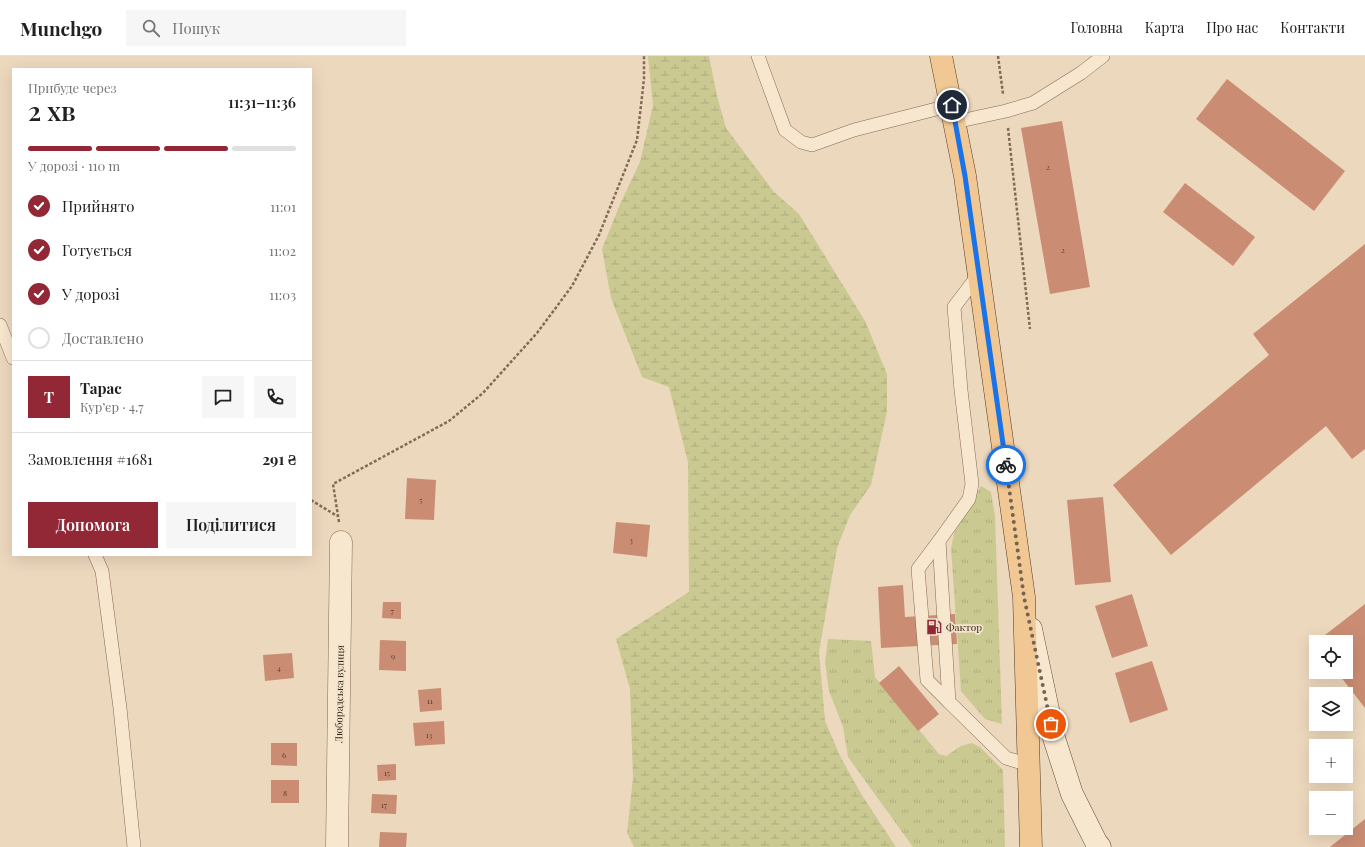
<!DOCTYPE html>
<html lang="uk">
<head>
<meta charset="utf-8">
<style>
  body { margin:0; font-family:"Playfair Display",serif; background:#f6f6f6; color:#202124; height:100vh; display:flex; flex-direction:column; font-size:15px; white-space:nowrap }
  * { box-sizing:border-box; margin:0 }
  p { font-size:13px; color:#757577 }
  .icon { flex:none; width:22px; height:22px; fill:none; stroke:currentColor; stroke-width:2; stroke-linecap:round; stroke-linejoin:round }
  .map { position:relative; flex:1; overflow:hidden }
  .details { position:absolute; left:12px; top:12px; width:300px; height:488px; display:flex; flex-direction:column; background:#fff; border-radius:0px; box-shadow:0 4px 16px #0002 }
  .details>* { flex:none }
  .buttons { position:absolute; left:1309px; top:579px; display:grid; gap:8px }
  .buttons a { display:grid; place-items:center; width:44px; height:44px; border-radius:0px; background:#fff; box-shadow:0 4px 16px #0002; font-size:20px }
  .pin { position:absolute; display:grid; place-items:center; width:34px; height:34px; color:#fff; margin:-17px; border:2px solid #fff; border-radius:50%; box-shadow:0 1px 4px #0007 }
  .courier { position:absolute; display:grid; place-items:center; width:40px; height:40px; margin:-20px; border:3px solid #1a73e8; border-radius:50%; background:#fff; color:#222; box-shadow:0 1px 5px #0007 }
  .head em { font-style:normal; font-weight:600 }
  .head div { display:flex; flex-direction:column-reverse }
  .head { display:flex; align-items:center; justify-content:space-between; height:68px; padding:0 16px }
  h1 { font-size:26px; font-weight:600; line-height:30px }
  .bar { display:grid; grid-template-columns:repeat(4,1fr); gap:6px 4px; align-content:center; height:48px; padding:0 16px }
  .bar i { height:5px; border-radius:3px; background:#e0e0e0 }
  .bar .active { background:#922836 }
  .bar p { grid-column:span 4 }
  .line { display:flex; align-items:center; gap:10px; padding:0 16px; border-top:1px solid #e0e0e0 }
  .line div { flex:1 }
  .round { display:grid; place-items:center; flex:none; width:42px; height:42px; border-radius:0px; background:#f6f6f6 }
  ol { padding:0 16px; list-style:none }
  li { display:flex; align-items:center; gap:12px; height:44px }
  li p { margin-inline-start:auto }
  li .icon { padding:4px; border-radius:50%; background:#922836; color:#fff; stroke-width:4 }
  li:last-child { color:#757577 }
  li i { width:22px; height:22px; border:2px solid #e0e0e0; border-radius:50% }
  .button { display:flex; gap:8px; margin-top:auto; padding:8px 16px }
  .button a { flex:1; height:46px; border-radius:0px; background:#922836; color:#fff; font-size:16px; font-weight:600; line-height:46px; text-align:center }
  .button a+a { background:#f6f6f6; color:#202124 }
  header { display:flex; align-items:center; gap:24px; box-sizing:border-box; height:56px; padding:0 20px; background:#fff; border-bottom:1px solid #e0e0e0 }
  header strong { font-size:19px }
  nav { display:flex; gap:22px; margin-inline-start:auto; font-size:14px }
  .search { width:280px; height:36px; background:#f6f6f6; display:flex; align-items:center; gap:10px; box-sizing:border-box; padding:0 14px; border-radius:0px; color:#757577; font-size:15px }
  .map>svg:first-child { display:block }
  .grass { fill:url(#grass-tufts) }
  .wetland { fill:url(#wetland-marsh) }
  .building { fill:#ca8d73 }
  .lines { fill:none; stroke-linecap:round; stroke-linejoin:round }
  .lane-casing { stroke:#846957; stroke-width:14 }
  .street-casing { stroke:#846957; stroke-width:23 }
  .secondary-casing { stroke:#654a3a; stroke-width:23 }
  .primary-casing { stroke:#51382b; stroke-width:23 }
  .path { stroke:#846957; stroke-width:2.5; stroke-dasharray:3 2; stroke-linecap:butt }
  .lane { stroke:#f8e7cf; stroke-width:13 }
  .street { stroke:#f8e7cf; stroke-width:22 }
  .secondary { stroke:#f8e7cf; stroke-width:22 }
  .primary { stroke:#f1c894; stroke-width:22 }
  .done { stroke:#746354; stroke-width:4; stroke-dasharray:0 7.2 }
  .route { stroke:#1a73e8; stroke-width:5 }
  .labels { text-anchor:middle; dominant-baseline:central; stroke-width:3.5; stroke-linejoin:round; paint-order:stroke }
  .number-label { font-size:8px; fill:#593e31 }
  .poi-label { font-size:10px; fill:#33241b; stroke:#f4e4cc; text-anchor:start }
  .street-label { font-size:10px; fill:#33241b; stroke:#f4e4cc }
</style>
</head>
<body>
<header>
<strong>Munchgo</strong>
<div class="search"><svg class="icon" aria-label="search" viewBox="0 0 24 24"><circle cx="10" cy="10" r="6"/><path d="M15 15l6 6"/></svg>Пошук</div>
<nav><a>Головна</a><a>Карта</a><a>Про нас</a><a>Контакти</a></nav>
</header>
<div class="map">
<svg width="1365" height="791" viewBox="0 0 1365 791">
  <defs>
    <pattern id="grass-tufts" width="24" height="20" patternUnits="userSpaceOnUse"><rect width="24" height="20" fill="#cac992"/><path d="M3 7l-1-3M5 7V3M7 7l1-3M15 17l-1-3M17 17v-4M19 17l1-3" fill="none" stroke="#aeac7d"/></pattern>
    <pattern id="wetland-marsh" width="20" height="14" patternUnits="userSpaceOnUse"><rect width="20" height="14" fill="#cac992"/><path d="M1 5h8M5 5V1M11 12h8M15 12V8" fill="none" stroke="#aeac7d"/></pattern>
  </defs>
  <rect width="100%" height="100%" fill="#ecd8bd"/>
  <g class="grass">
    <polygon points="981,430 991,436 995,460 1002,668 985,663 961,635 951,492 954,478"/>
    <polygon points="828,583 871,585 875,621 939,698 946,700 961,690 972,687 980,691 1003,714 1005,791 913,791 848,701 843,671 829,635 825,606"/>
  </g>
  <polygon class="wetland" points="648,0 709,0 717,40 726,72 774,136 799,158 865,265 887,318 887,355 871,429 850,459 837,492 819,596 825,665 841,702 863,741 896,791 634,791 627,777 633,722 630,633 616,583 689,536 688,406 669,331 642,321 611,242 602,193 621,146 640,106 653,49"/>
  <g class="building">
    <polygon points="1227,23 1345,115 1314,155 1196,63"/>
    <polygon points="1062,65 1090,231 1050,238 1021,72"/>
    <polygon points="1185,127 1255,181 1233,210 1163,156"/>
    <polygon points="1365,188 1365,393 1352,403 1326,370 1171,499 1113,429 1269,299 1253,278"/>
    <polygon points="407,422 436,424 434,464 405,463"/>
    <polygon points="1103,441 1111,526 1075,529 1067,444"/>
    <polygon points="616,466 650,469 647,501 613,497"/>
    <polygon points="903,529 905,561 955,558 957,588 881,592 878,531"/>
    <polygon points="1132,538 1148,590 1112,602 1095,550"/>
    <polygon points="383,546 401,546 401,563 382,562"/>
    <polygon points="1365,548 1365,652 1337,616 1346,616 1346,586 1316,586"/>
    <polygon points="380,584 406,585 406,615 379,614"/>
    <polygon points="292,597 294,622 265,625 263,599"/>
    <polygon points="1152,605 1168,654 1130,667 1115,617"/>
    <polygon points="899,610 939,658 918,675 879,627"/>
    <polygon points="441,632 442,654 420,656 418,634"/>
    <polygon points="444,665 445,688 415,690 413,667"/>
    <polygon points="271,687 297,687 297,710 271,709"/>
    <polygon points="396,708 396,724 378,725 377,709"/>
    <rect x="271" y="724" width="28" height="23"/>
    <polygon points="372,738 397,739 396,758 371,757"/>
    <polygon points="1365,763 1365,791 1330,791"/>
    <polygon points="380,776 407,777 406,791 379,791"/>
  </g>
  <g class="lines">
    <defs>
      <g id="lane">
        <polyline points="758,0 785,74 801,86 812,89 854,74 952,49"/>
        <polyline points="955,66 1006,55 1033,47 1081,17 1103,0"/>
        <polyline points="979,218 954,251 961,334 972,428 969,443 939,485 949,646 1006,702 1029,709"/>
        <polyline points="0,269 13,302"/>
        <polyline points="939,485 918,513 927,624 949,646"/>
        <polyline points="95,499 102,515 120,652 134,791"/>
      </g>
      <polyline id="street" points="337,791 341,486"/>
      <polyline id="secondary" points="1031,573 1054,682 1072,738 1096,786 1100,791"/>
      <polyline id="primary" points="941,0 965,120 1024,541 1031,791"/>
    </defs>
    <use href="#lane" class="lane-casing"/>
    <use href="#street" class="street-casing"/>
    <use href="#secondary" class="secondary-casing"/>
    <use href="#primary" class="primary-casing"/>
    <g class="path">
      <polyline points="998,0 1003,38"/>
      <polyline points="1008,72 1030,273"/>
      <polyline points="311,444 337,460"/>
      <polyline points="339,466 333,428 449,365 483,337 537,277 572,230 599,179 637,84 644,23 644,0"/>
    </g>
    <use href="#lane" class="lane"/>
    <use href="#street" class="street"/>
    <use href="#secondary" class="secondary"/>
    <use href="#primary" class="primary"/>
  </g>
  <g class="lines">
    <polyline class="done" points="1006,409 1024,541 1051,668"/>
    <polyline class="route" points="952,49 965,120 1006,409"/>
  </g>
  <defs>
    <symbol id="fuel-bare" viewBox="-9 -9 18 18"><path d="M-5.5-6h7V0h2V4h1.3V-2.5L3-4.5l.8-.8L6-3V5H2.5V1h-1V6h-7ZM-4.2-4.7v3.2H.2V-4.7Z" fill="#922836" stroke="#f4e4cc" stroke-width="2.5" paint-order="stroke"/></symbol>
  </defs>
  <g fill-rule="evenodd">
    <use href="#fuel-bare" x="923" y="560" width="22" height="22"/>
  </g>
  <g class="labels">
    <g class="number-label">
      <text x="1048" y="110">2</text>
      <text x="1063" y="193">2</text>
      <text x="421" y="443">5</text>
      <text x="631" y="483">3</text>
      <text x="392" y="554">7</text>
      <text x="393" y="599">9</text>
      <text x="279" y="611">4</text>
      <text x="430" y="644">11</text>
      <text x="429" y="678">13</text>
      <text x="284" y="698">6</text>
      <text x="387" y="716">15</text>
      <text x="285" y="736">8</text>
      <text x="384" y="748">17</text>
    </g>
    <g class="poi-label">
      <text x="946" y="571">Фактор</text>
    </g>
    <g class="street-label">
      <text transform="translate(339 638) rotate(-89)">Люборадська вулиця</text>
    </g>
  </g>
</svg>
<div class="buttons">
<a><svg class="icon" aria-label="locate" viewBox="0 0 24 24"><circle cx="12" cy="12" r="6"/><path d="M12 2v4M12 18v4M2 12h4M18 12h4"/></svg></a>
<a><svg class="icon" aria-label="layers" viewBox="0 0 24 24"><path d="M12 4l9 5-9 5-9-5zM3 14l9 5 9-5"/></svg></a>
<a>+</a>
<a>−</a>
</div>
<div class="pin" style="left:1051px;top:668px;background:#ea580c"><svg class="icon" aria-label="bag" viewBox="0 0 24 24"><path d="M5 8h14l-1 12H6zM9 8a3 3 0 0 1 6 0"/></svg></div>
<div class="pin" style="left:952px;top:49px;background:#1f2937"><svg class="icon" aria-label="home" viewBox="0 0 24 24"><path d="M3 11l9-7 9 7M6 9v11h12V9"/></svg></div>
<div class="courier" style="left:1006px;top:409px"><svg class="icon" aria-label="bike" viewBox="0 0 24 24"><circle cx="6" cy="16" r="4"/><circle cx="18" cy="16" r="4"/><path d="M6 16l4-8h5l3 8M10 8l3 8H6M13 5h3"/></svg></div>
<section class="details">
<div class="head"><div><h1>2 хв</h1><p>Прибуде через</p></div><em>11:31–11:36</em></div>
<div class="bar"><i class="active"></i><i class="active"></i><i class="active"></i><i></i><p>У дорозі · 110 m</p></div>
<ol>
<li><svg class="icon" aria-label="check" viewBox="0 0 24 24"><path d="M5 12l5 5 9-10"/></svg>Прийнято<p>11:01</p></li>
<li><svg class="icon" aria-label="check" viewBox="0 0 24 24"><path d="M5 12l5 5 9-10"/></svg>Готується<p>11:02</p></li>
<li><svg class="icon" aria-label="check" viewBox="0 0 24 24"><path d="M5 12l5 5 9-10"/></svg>У дорозі<p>11:03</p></li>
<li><i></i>Доставлено</li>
</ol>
<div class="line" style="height:72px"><b class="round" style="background:#922836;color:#fff">Т</b><div><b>Тарас</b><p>Кур’єр · 4.7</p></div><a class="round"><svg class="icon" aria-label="chat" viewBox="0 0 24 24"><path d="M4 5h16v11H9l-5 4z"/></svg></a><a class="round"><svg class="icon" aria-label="phone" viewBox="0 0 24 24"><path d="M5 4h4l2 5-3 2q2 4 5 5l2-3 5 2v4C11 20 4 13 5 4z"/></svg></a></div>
<div class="line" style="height:52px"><div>Замовлення #1681</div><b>291 ₴</b></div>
<div class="button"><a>Допомога</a><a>Поділитися</a></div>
</section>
</div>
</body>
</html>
